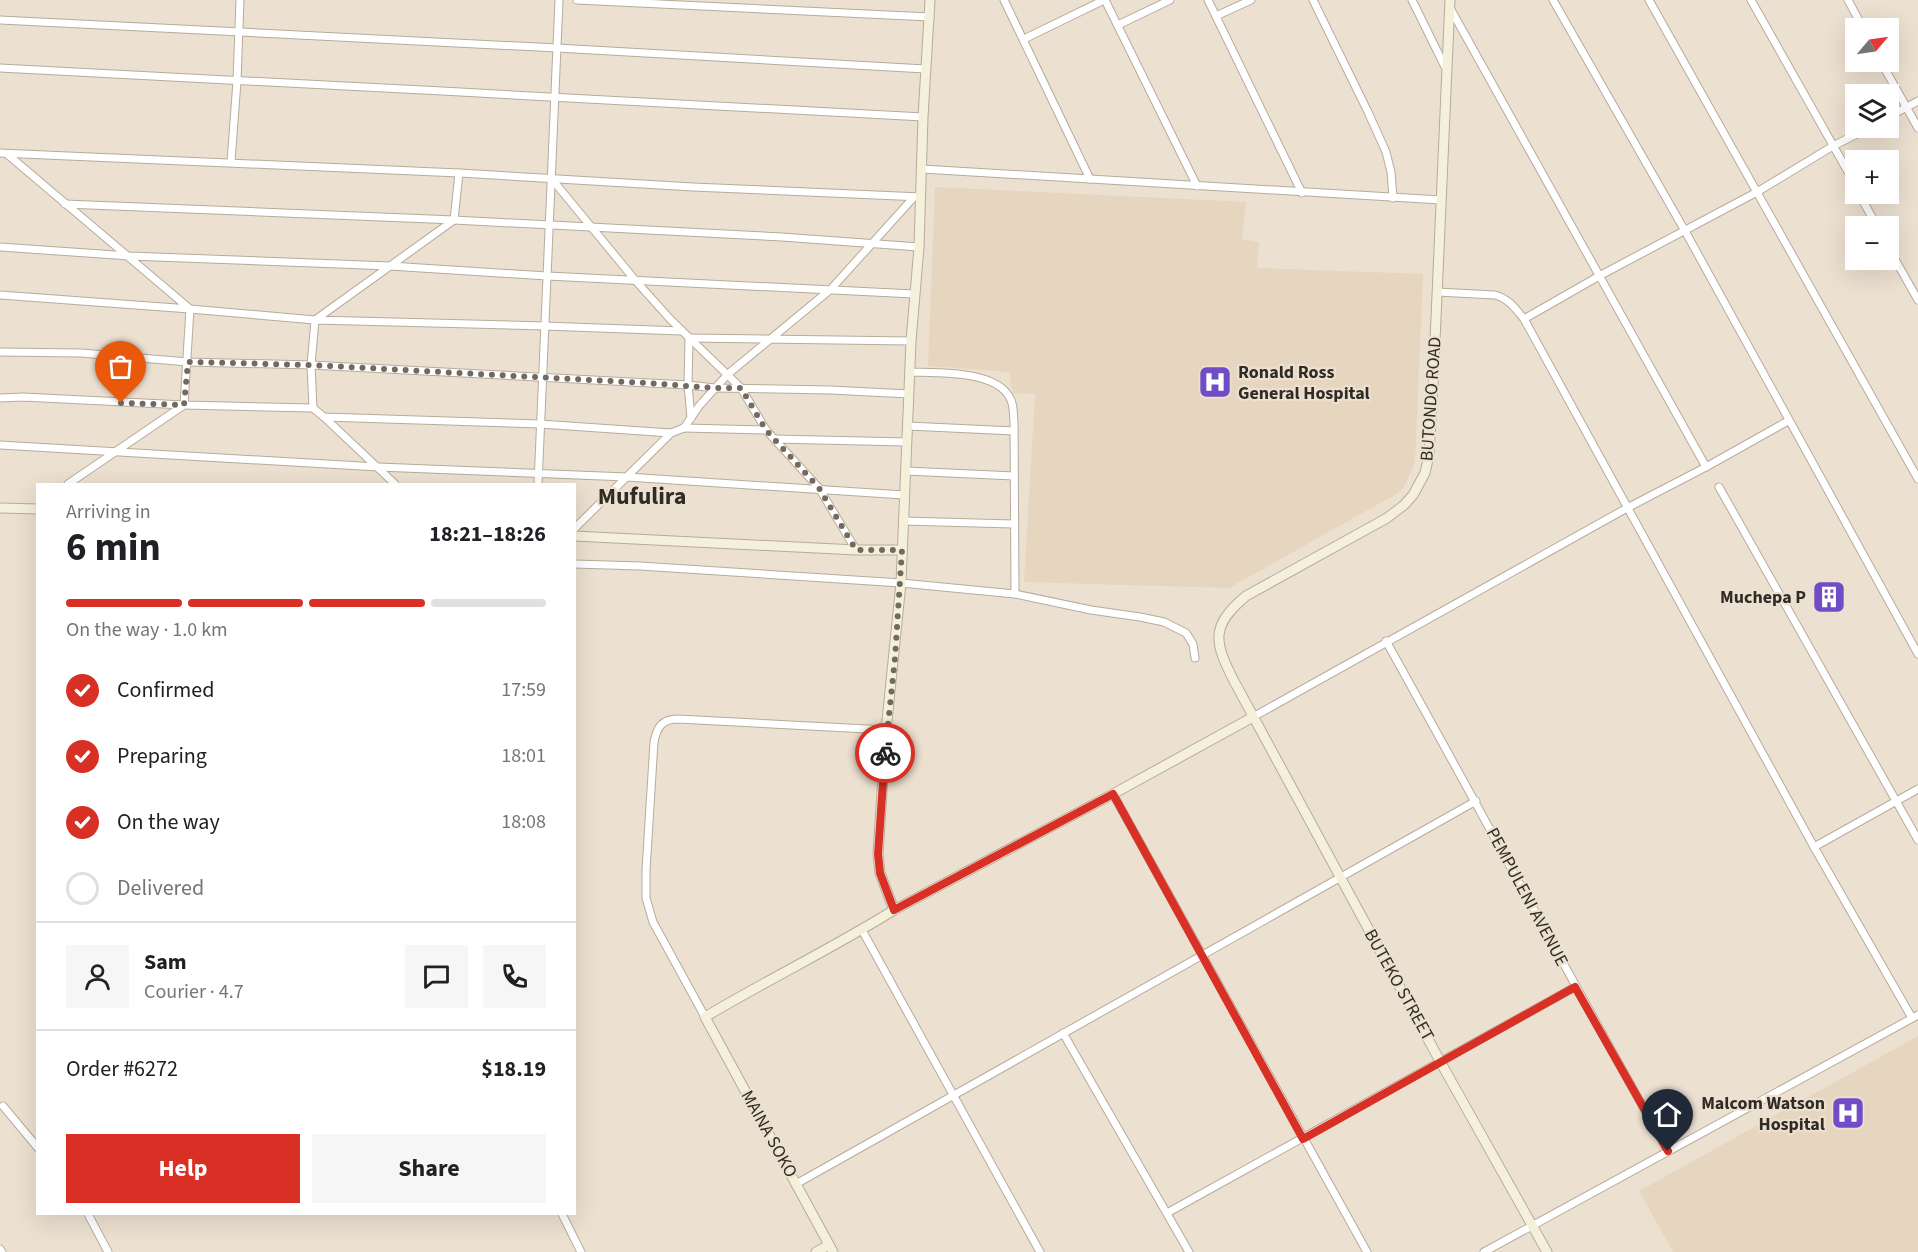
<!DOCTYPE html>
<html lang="en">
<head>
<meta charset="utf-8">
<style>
  body { margin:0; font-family:"Source Sans 3",sans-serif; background:#f6f6f6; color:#202124; height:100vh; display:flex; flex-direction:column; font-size:22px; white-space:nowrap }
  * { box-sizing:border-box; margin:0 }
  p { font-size:20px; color:#757577 }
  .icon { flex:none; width:33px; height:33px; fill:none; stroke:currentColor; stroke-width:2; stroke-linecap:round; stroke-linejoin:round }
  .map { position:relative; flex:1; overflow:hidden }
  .panel { position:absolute; left:36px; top:483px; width:540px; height:732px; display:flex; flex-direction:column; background:#fff; border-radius:0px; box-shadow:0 6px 24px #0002 }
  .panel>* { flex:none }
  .needle { width:39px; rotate:61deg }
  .fabs { position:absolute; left:1845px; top:18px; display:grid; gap:12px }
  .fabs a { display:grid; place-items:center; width:54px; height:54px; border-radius:0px; background:#fff; box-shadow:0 6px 24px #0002; font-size:30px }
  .pin { position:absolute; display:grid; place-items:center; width:51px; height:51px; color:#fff; margin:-62px -26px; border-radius:50% 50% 50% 0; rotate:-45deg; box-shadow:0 0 6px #0007 }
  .pin .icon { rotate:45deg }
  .courier { position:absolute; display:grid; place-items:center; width:60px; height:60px; margin:-30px; border:4px solid #d93025; border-radius:50%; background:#fff; color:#222; box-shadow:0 2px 8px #0007 }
  .summary em { font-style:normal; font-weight:700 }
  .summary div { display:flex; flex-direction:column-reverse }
  .summary { display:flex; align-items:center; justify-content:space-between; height:102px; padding:0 30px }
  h1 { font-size:39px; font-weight:700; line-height:45px }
  .bar { display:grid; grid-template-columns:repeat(4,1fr); gap:9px 6px; align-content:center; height:72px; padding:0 30px }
  .bar i { height:8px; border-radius:4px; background:#e0e0e0 }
  .bar .active { background:#d93025 }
  .bar p { grid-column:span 4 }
  .line { display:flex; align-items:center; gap:15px; padding:0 30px; border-top:2px solid #e0e0e0 }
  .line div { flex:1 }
  .round { display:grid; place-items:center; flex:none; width:63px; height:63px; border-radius:0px; background:#f6f6f6 }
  ol { padding:0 30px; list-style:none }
  li { display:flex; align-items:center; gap:18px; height:66px }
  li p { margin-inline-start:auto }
  li .icon { padding:6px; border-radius:50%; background:#d93025; color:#fff; stroke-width:4 }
  li:last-child { color:#757577 }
  li i { width:33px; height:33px; border:3px solid #e0e0e0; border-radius:50% }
  .cta { display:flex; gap:12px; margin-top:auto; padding:12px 30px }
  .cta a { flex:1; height:69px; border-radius:0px; background:#d93025; color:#fff; font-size:24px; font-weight:700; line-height:69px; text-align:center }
  .cta a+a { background:#f6f6f6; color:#202124 }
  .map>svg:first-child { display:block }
  .built { fill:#e6d5bf }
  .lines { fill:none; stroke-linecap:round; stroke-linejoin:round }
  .street-casing { stroke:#b7ab9c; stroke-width:9 }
  .secondary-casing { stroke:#b7ab9c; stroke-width:11 }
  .street { stroke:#fff; stroke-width:7 }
  .secondary { stroke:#f4f0da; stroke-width:9 }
  .done { stroke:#726a61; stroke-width:6; stroke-dasharray:0 10.8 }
  .route { stroke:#d93025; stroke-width:8 }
  .labels { text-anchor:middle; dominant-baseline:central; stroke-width:4.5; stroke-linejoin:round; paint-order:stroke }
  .poi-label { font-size:18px; font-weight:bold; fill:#302b25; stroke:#ece0d0; text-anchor:end }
  .street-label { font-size:18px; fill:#302b25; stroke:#ece0d0 }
  .district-label { font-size:24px; font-weight:bold; fill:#302b25; stroke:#ece0d0 }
</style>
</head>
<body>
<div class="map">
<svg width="1918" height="1252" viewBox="0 0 1918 1252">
  <rect width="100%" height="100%" fill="#ece0d0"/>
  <g class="built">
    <polygon points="935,187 1246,202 1242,239 1259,242 1257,268 1423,274 1415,462 1404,487 1398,493 1229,588 1024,582 1035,394 1013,393 1009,372 928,366"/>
    <polygon points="1918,1036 1918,1252 1673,1252 1639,1191"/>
  </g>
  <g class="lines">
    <defs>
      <g id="street">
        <polyline points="577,0 930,17"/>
        <polyline points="1004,0 1090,179"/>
        <polyline points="1105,0 1197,186"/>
        <polyline points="1208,0 1302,193"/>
        <polyline points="1313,0 1368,112 1386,152 1391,172 1393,198"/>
        <polyline points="1412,0 1446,69"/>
        <polyline points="1553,0 1685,231 1918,654"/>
        <polyline points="1649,0 1918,479"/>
        <polyline points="1751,0 1856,186"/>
        <polyline points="1848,0 1863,28"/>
        <polyline points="1450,8 1706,467"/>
        <polyline points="1216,16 1251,0"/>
        <polyline points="0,20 557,48 925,69"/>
        <polyline points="1118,25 1170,0"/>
        <polyline points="1024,39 1104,0"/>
        <polyline points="1881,62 1918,128"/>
        <path d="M0,68C308,85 615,99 923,117"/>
        <polyline points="1888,117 1918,101"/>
        <polyline points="0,153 459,173 693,187 921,197"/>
        <polyline points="231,162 237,81 240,0"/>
        <polyline points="922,169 1441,200"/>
        <polyline points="459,173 454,220 315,320 311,365 313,408 184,405 190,309 315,320 544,326 681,331"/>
        <polyline points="551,178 635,280 670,319 741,388 766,430 819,488 856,550"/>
        <polyline points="1859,194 1877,226"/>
        <polyline points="65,204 454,220 782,237 919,247"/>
        <polyline points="0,247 130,256 390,266 547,276 914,294"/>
        <polyline points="1888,247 1918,300"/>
        <path d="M1437,292L1495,295C1509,299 1515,308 1524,319L1814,847L1912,1018"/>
        <polyline points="0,295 190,309 7,154"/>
        <polyline points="1524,319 1601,275 1757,192 1833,146 1869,128"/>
        <polyline points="689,338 911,341"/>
        <polyline points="689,338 688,385 691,418"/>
        <polyline points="0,352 81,353 188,362 311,365 688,385 715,388 830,390 909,394"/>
        <path d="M910,372C937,373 996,370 1010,398C1014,405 1013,413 1014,421L1015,594"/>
        <polyline points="0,398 23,397 184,405 68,484"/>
        <polyline points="313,408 324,417 540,424 671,433"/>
        <polyline points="324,417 395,484"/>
        <polyline points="908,426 1014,431"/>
        <polyline points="684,428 766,430"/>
        <polyline points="775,439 906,442"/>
        <polyline points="0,445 378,467 627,477 904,495"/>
        <polyline points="906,471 1014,476"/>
        <polyline points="538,484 559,0"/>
        <polyline points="1719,487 1918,840"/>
        <polyline points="903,521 1013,524"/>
        <polyline points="574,529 671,433 684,428 699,406 728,374 831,289 914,197"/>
        <polyline points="574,564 640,566 901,583 1015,594 1091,610 1140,617 1164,622 1186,633 1193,644 1195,658"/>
        <path d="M1386,641C1481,811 1572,982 1668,1151"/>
        <polyline points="1253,717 1627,508 1706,467 1788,421"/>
        <polyline points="1113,794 1367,1252"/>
        <polyline points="1814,847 1918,789"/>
        <polyline points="862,930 1040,1252"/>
        <path d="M705,1017L653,922L646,898V870L654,742C657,727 662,719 678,719L886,730"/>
        <polyline points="1063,1033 1189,1252"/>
        <polyline points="3,1106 38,1148"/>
        <polyline points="796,1184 1476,801"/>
        <polyline points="1167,1213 1575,987"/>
        <polyline points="88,1214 108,1252"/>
        <polyline points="562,1214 581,1252"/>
        <polyline points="0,1249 2,1252"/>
        <polyline points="1484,1252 1918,1015"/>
      </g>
      <g id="secondary">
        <path d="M1450,0L1433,386L1429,455L1425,473L1413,495L1404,505L1387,518L1246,596C1210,626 1214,642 1234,681L1441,1063L1547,1252"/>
        <polyline points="0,508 38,509"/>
        <polyline points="574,536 856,550 902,550"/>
        <polyline points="894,910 880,873 878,854 886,730 901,583 911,341 919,247 923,117 930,0"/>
        <polyline points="816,1252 829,1245"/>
        <path d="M833,1252L705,1017C767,980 833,948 894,910L1113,794L1253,717"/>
      </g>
    </defs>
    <use href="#street" class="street-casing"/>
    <use href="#secondary" class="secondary-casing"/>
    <use href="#street" class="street"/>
    <use href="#secondary" class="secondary"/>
  </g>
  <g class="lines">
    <polyline class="done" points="121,403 184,405 188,362 311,365 646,383 715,388 741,388 766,430 819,488 856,550 902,550 895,658 885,753"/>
    <polyline class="route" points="885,753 878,854 880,873 894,910 1113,794 1303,1139 1575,987 1668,1151"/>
  </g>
  <defs>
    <symbol id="hospital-square" viewBox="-11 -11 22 22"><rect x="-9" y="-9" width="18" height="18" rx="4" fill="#704dc6" stroke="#ece0d0"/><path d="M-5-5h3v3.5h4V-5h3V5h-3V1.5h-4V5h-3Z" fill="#fff"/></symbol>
    <symbol id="building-square" viewBox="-11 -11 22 22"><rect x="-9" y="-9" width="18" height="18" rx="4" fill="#704dc6" stroke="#ece0d0"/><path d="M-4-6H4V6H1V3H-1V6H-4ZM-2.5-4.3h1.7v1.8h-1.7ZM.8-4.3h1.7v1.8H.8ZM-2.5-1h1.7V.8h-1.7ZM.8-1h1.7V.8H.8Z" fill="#fff"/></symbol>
  </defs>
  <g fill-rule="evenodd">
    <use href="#hospital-square" x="1196" y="363" width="38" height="38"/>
    <use href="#building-square" x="1810" y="578" width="38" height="38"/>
    <use href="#hospital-square" x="1829" y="1094" width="38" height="38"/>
  </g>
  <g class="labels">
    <g class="poi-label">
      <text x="1238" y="372" text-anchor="start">Ronald Ross<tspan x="1238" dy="21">General Hospital</tspan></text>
      <text x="1806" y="597">Muchepa P</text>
      <text x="1825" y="1103">Malcom Watson<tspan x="1825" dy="21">Hospital</tspan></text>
    </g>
    <g class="street-label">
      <text transform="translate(1431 399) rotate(-86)">BUTONDO ROAD</text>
      <text transform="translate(1527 897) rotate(62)">PEMPULENI AVENUE</text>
      <text transform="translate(1399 985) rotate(61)">BUTEKO STREET</text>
      <text transform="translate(769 1134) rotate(61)">MAINA SOKO</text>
    </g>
    <g class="district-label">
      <text x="642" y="496">Mufulira</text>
    </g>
  </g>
</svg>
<div class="fabs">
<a><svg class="needle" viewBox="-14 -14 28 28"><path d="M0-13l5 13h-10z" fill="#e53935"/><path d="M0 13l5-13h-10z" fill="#757577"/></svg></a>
<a><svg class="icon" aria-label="layers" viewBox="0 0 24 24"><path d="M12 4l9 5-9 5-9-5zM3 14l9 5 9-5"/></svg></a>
<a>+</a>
<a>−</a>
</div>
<div class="pin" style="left:121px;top:403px;background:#ea580c"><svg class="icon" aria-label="bag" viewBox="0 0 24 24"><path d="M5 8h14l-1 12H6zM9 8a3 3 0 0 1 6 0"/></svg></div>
<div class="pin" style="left:1668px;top:1151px;background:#1f2937"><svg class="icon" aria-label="home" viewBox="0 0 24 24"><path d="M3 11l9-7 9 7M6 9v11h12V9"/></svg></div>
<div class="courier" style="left:885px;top:753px"><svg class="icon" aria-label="bike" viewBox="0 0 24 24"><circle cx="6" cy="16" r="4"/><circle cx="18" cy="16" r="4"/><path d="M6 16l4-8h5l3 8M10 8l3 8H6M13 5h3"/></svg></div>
<section class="panel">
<div class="summary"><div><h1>6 min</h1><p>Arriving in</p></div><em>18:21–18:26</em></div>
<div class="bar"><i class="active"></i><i class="active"></i><i class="active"></i><i></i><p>On the way · 1.0 km</p></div>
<ol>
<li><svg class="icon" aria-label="check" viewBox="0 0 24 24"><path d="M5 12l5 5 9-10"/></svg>Confirmed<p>17:59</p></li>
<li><svg class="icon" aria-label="check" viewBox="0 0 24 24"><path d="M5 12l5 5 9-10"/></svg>Preparing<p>18:01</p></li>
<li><svg class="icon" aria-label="check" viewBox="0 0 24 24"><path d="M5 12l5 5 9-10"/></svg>On the way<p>18:08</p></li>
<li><i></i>Delivered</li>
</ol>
<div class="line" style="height:108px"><a class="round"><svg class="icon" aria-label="person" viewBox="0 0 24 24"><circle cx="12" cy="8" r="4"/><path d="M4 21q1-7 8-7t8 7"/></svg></a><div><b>Sam</b><p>Courier · 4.7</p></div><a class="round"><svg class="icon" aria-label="chat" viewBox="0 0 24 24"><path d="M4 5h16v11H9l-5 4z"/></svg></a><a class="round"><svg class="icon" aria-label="phone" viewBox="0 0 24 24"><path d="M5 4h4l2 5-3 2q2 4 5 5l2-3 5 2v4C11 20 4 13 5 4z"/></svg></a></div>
<div class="line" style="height:78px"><div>Order #6272</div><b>$18.19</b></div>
<div class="cta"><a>Help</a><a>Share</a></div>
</section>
</div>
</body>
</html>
